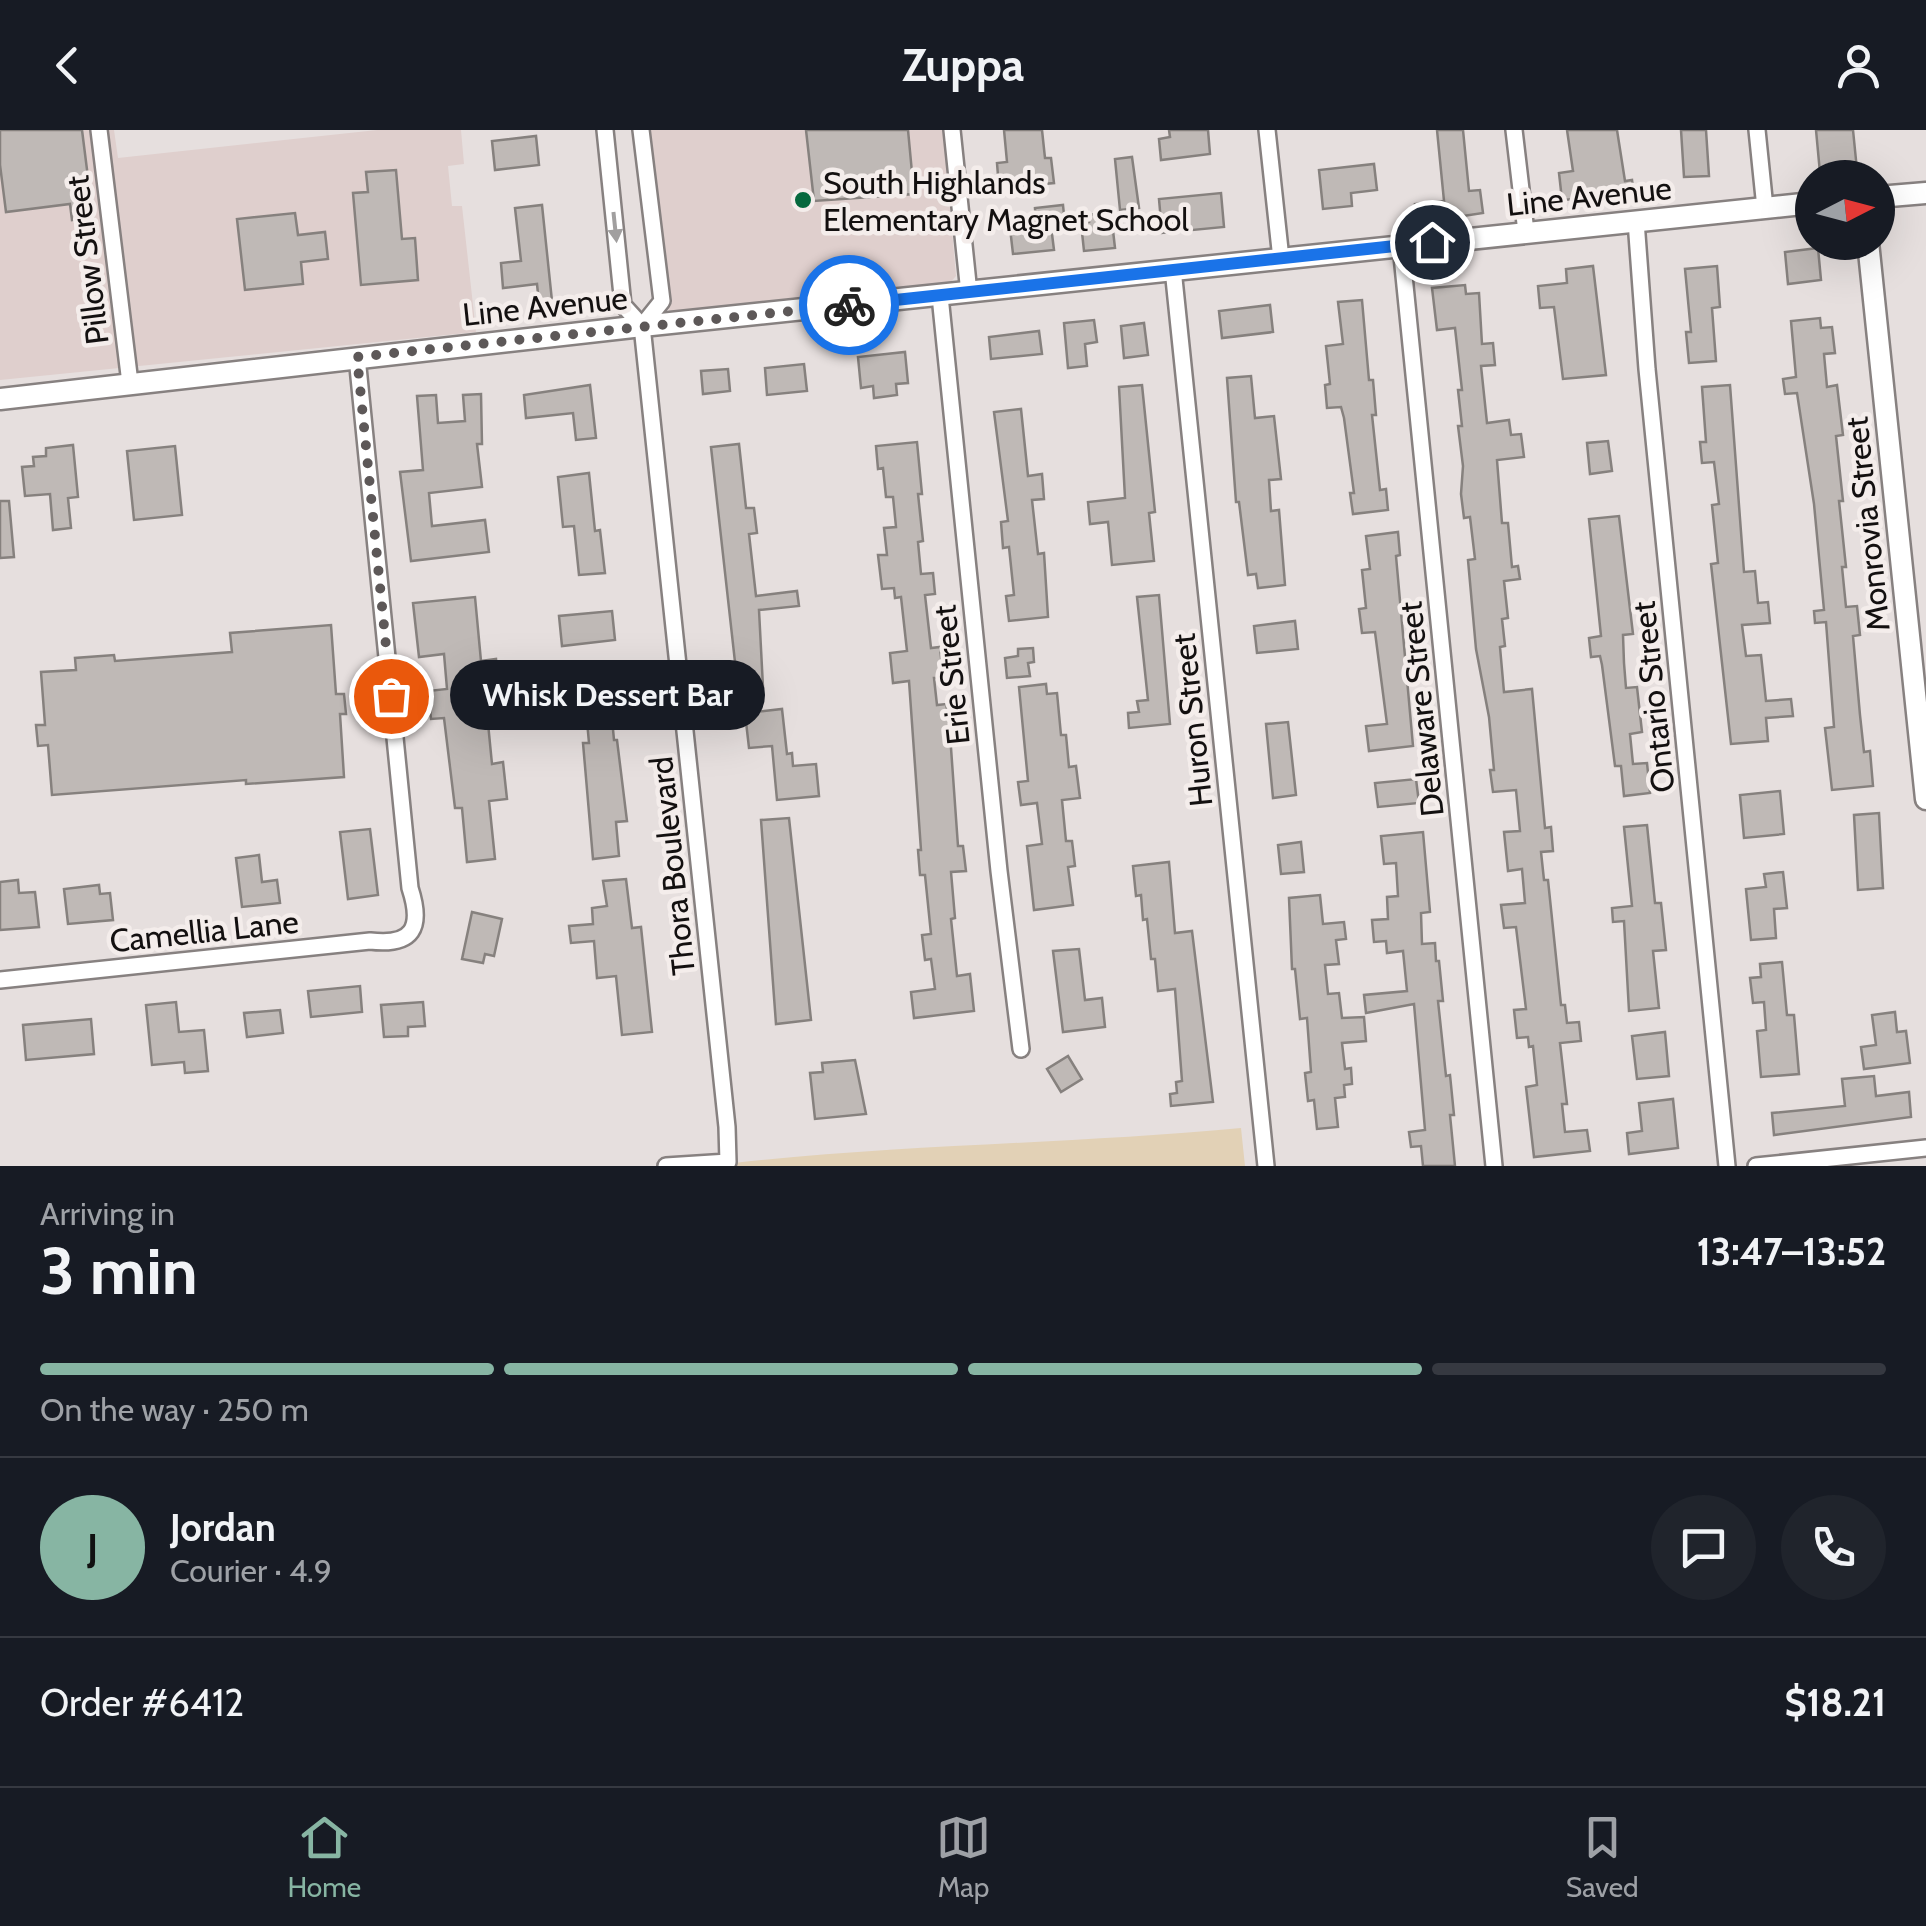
<!DOCTYPE html>
<html lang="en">
<head>
<meta charset="utf-8">
<style>
  body { margin:0; font-family:Cabin,sans-serif; background:#20242c; color:#f1f3f6; height:100vh; display:flex; flex-direction:column; font-size:38px; white-space:nowrap }
  * { box-sizing:border-box; margin:0 }
  p { font-size:32px; color:#9ea1a6 }
  .icon { flex:none; width:55px; height:55px; fill:none; stroke:currentColor; stroke-width:2; stroke-linecap:round; stroke-linejoin:round }
  .map { position:relative; height:1036px; overflow:hidden }
  .side { display:flex; flex-direction:column; background:#171b24; flex:1 }
  .side>* { flex:none }
  .needle { width:65px; rotate:84deg }
  .tools { position:absolute; left:1795px; top:30px; display:grid; gap:20px }
  .tools a { display:grid; place-items:center; width:100px; height:100px; border-radius:50%; background:#171b24; box-shadow:0 10px 40px #0002; font-size:50px }
  .pin { position:absolute; display:grid; place-items:center; width:85px; height:85px; color:#fff; margin:-42px; border:5px solid #fff; border-radius:50%; box-shadow:0 2px 10px #0007 }
  .courier { position:absolute; display:grid; place-items:center; width:100px; height:100px; margin:-50px; border:8px solid #1a73e8; border-radius:50%; background:#fff; color:#222; box-shadow:0 2px 12px #0007 }
  .bubble { position:absolute; height:70px; border-radius:35px; background:#171b24; box-shadow:0 10px 40px #0002; font-size:32px; font-weight:700; line-height:70px; text-align:center }
  .overview em { font-style:normal; font-weight:700 }
  .overview div { display:flex; flex-direction:column-reverse }
  .overview { display:flex; align-items:center; justify-content:space-between; height:170px; padding:0 40px }
  h1 { font-size:65px; font-weight:700; line-height:75px }
  .bar { display:grid; grid-template-columns:repeat(4,1fr); gap:15px 10px; align-content:center; height:120px; padding:0 40px }
  .bar i { height:12px; border-radius:8px; background:#363941 }
  .bar .active { background:#87b5a3 }
  .bar p { grid-column:span 4 }
  .line { display:flex; align-items:center; gap:25px; padding:0 40px; border-top:2px solid #363941 }
  .line div { flex:1 }
  .round { display:grid; place-items:center; flex:none; width:105px; height:105px; border-radius:52px; background:#20242c }
  header { display:flex; justify-content:space-between; align-items:center; height:130px; padding:0 40px; background:#171b24; font-size:45px; font-weight:700 }
  .menu { display:flex; justify-content:space-around; align-items:center; height:140px; border-top:2px solid #363941; background:#171b24; font-size:28px; color:#9ea1a6 }
  .menu a { display:grid; justify-items:center; gap:5px }
  .menu .active { color:#87b5a3 }
  .map>svg:first-child { display:block }
  .built { fill:#dfcfcd }
  .green { fill:#e2d1b6 }
  .building { fill:#bfb9b6; stroke:#86817e; stroke-width:2.5 }
  .lines { fill:none; stroke-linecap:round; stroke-linejoin:round }
  .street-casing { stroke:#878180; stroke-width:20 }
  .secondary-casing { stroke:#878180; stroke-width:25 }
  .street { stroke:#fff; stroke-width:15 }
  .secondary { stroke:#fff; stroke-width:20 }
  .oneway { fill:#a19f9f }
  .done { stroke:#5d5858; stroke-width:10; stroke-dasharray:0 18 }
  .route { stroke:#1a73e8; stroke-width:12 }
  .poi-dot { fill:#06693e; stroke:#f4edeb; stroke-width:4 }
  .labels { text-anchor:middle; dominant-baseline:central; stroke-width:9; stroke-linejoin:round; paint-order:stroke }
  .poi-label { font-size:32px; fill:#131010; stroke:#f4edeb; text-anchor:start }
  .street-label { font-size:32px; fill:#131010; stroke:#f4edeb }
</style>
</head>
<body>
<header><svg class="icon" aria-label="back" viewBox="0 0 24 24"><path d="M15 5l-7 7 7 7"/></svg>Zuppa<svg class="icon" aria-label="person" viewBox="0 0 24 24"><circle cx="12" cy="8" r="4"/><path d="M4 21q1-7 8-7t8 7"/></svg></header>
<div class="map">
<svg width="1926" height="1036" viewBox="0 0 1926 1036">
  <rect width="100%" height="100%" fill="#e6dfde"/>
  <g class="built">
    <polygon points="0,0 114,0 118,28 377,0 461,0 464,34 448,36 452,76 462,76 476,202 0,250"/>
    <polygon points="648,0 943,0 956,146 949,154 669,182"/>
  </g>
  <path class="green" d="M1241,998L1245,1036H733L734,1033C902,1014 1072,1014 1241,998Z"/>
  <g class="building">
    <polygon points="0,0 82,0 93,87 72,90 70,74 6,82 0,35"/>
    <polygon points="806,0 908,0 914,64 814,71"/>
    <polygon points="1004,0 1042,0 1045,28 1051,28 1054,53 999,58 997,33 1007,32"/>
    <polygon points="1169,0 1208,0 1210,24 1161,30 1159,9 1170,7"/>
    <polygon points="1437,0 1463,0 1469,61 1480,60 1483,83 1417,93 1415,74 1444,71"/>
    <polygon points="1567,0 1617,0 1625,51 1632,50 1634,65 1562,70 1559,43 1573,41"/>
    <polygon points="1681,0 1706,0 1709,46 1684,47"/>
    <polygon points="1816,0 1853,0 1857,40 1820,43"/>
    <polygon points="536,6 539,35 495,40 492,11"/>
    <polygon points="1132,27 1139,78 1120,80 1115,29"/>
    <polygon points="1374,34 1377,60 1351,63 1352,76 1323,79 1319,40"/>
    <polygon points="396,40 402,109 415,108 418,150 361,155 353,63 368,62 366,42"/>
    <polygon points="1221,63 1224,97 1162,103 1159,69"/>
    <polygon points="542,75 552,171 539,173 537,154 503,158 501,133 521,131 515,78"/>
    <polygon points="1063,75 1065,95 1051,96 1054,120 1013,124 1010,98 1036,95 1035,78"/>
    <polygon points="295,83 298,105 325,102 328,129 301,132 303,154 245,160 237,89"/>
    <polygon points="1111,83 1115,118 1084,121 1081,93 1089,92 1088,85"/>
    <polygon points="1818,118 1821,150 1788,154 1785,122"/>
    <polygon points="1593,136 1606,245 1563,249 1554,177 1540,178 1538,156 1567,153 1566,139"/>
    <polygon points="1717,136 1720,177 1712,178 1716,231 1689,233 1686,202 1691,202 1685,139"/>
    <polygon points="1465,155 1466,164 1479,163 1482,214 1493,213 1495,235 1481,236 1487,293 1509,290 1511,305 1521,304 1524,327 1497,330 1502,393 1508,393 1512,437 1518,436 1520,449 1504,451 1508,488 1502,489 1505,516 1500,517 1504,562 1532,559 1545,698 1551,697 1553,721 1541,722 1544,750 1548,750 1561,875 1565,875 1567,893 1579,892 1581,911 1560,913 1567,974 1562,974 1565,1002 1587,1000 1590,1021 1534,1027 1526,957 1537,955 1533,916 1529,917 1528,907 1517,908 1514,880 1526,879 1516,797 1504,798 1501,775 1525,773 1522,739 1508,741 1504,702 1520,701 1516,660 1493,662 1490,640 1494,640 1489,587 1476,519 1468,430 1475,429 1470,387 1464,388 1461,364 1463,336 1458,296 1462,296 1458,260 1462,260 1455,198 1437,200 1432,158"/>
    <polygon points="1362,170 1369,250 1373,250 1376,285 1372,285 1380,360 1386,359 1388,380 1353,384 1350,363 1354,363 1344,288 1341,277 1327,278 1325,255 1330,254 1326,216 1343,214 1338,172"/>
    <polygon points="1270,175 1273,202 1222,208 1219,181"/>
    <polygon points="1820,188 1821,198 1832,197 1835,223 1824,224 1827,257 1837,255 1843,305 1836,306 1843,371 1839,371 1846,437 1842,437 1846,477 1857,476 1860,505 1853,506 1860,585 1864,622 1870,621 1873,656 1832,660 1825,598 1834,597 1826,492 1815,493 1814,481 1824,480 1814,374 1797,263 1785,264 1783,249 1796,247 1791,191"/>
    <polygon points="1094,190 1097,212 1085,214 1087,236 1068,238 1064,193"/>
    <polygon points="1144,193 1148,225 1124,228 1121,196"/>
    <polygon points="1039,201 1042,224 991,229 989,207"/>
    <polygon points="905,222 908,253 896,254 897,265 874,268 873,256 861,258 858,227"/>
    <polygon points="804,234 807,261 767,265 765,238"/>
    <polygon points="728,239 730,261 703,264 701,241"/>
    <polygon points="1251,246 1255,288 1274,286 1281,349 1269,350 1271,381 1279,380 1285,455 1258,458 1256,444 1248,445 1239,372 1236,372 1227,248"/>
    <polygon points="590,255 596,308 576,310 573,283 526,288 524,265"/>
    <polygon points="1142,255 1155,382 1149,383 1154,431 1112,435 1108,392 1090,394 1088,372 1125,368 1119,257"/>
    <polygon points="1730,255 1744,442 1755,441 1758,473 1768,472 1770,493 1742,495 1746,526 1761,525 1766,571 1791,569 1793,586 1766,588 1768,611 1731,614 1711,434 1718,433 1712,375 1719,374 1714,332 1702,333 1700,312 1706,312 1702,257"/>
    <polygon points="481,264 482,314 477,314 482,357 429,363 432,396 485,390 489,422 411,431 400,342 423,340 417,266 436,265 438,293 465,291 463,265"/>
    <polygon points="1021,279 1028,346 1042,344 1044,369 1032,370 1038,424 1044,423 1048,487 1009,491 1006,466 1014,465 1009,417 1003,418 1001,392 1008,391 994,282"/>
    <polygon points="1608,311 1612,341 1590,344 1587,313"/>
    <polygon points="917,312 922,364 918,364 923,411 918,412 921,444 933,443 935,464 925,465 931,518 940,517 943,548 934,548 937,575 946,574 949,590 958,716 963,716 966,741 951,742 955,788 951,789 957,846 970,844 974,881 914,888 911,862 935,859 931,829 925,830 922,805 931,804 925,745 920,745 918,720 921,720 909,551 893,553 890,523 907,521 901,467 895,468 894,458 882,459 878,425 887,425 884,398 896,397 893,367 886,367 883,338 878,339 876,316"/>
    <polygon points="739,314 746,378 754,378 757,403 749,404 756,466 797,461 799,476 759,480 763,557 738,559 711,317"/>
    <polygon points="73,315 78,367 68,368 71,398 53,400 50,364 25,366 22,337 34,336 33,327 46,326 46,318"/>
    <polygon points="175,316 182,385 134,390 127,321"/>
    <polygon points="589,343 595,401 600,400 605,443 579,445 574,396 563,397 558,347"/>
    <polygon points="0,371 9,371 14,427 0,428"/>
    <polygon points="1619,386 1633,504 1623,505 1624,533 1626,558 1637,557 1642,602 1630,604 1633,634 1647,633 1650,663 1624,666 1621,636 1615,636 1602,535 1600,526 1591,527 1589,508 1601,506 1589,389"/>
    <polygon points="1398,402 1400,425 1396,426 1413,616 1369,621 1366,596 1387,594 1375,502 1362,503 1359,479 1366,478 1362,440 1370,439 1366,406"/>
    <polygon points="1159,465 1170,594 1129,598 1128,583 1139,582 1137,571 1148,570 1137,467"/>
    <polygon points="475,467 481,531 496,529 498,551 486,552 489,583 487,583 492,634 503,632 507,669 489,671 495,729 467,732 462,678 455,678 444,588 431,589 428,561 447,559 444,524 419,527 413,473"/>
    <polygon points="612,481 615,510 562,516 559,486"/>
    <polygon points="1295,491 1298,519 1257,523 1254,496"/>
    <polygon points="331,495 336,564 344,564 346,584 340,584 344,647 246,654 246,650 52,665 48,615 38,616 36,595 45,595 41,542 76,540 75,528 114,525 115,531 232,522 230,503"/>
    <polygon points="1033,518 1034,532 1028,533 1030,546 1007,548 1005,528 1018,526 1018,519"/>
    <polygon points="607,534 614,610 617,610 627,691 616,692 619,726 593,729 583,613 589,613 584,559 580,559 578,537"/>
    <polygon points="1046,554 1047,564 1057,563 1061,605 1066,605 1069,637 1076,636 1080,668 1062,670 1066,711 1072,711 1075,736 1068,737 1073,775 1034,780 1027,716 1042,714 1037,673 1021,675 1018,652 1028,651 1019,557"/>
    <polygon points="782,579 787,624 792,623 793,636 816,634 819,666 777,670 772,616 749,618 745,583"/>
    <polygon points="1288,592 1296,665 1273,668 1266,594"/>
    <polygon points="1416,649 1419,673 1378,677 1375,653"/>
    <polygon points="1780,661 1784,704 1744,708 1740,665"/>
    <polygon points="1879,683 1883,758 1858,760 1854,685"/>
    <polygon points="789,688 811,890 776,894 761,690"/>
    <polygon points="1647,695 1655,773 1661,773 1666,820 1653,821 1659,878 1629,881 1624,791 1613,792 1612,778 1632,776 1624,697"/>
    <polygon points="370,699 378,765 348,769 340,702"/>
    <polygon points="1423,702 1430,782 1421,783 1422,814 1435,813 1436,831 1439,831 1443,871 1438,871 1446,946 1450,945 1454,985 1450,985 1455,1036 1423,1036 1421,1016 1411,1017 1409,1002 1425,1000 1414,874 1366,883 1364,865 1407,861 1403,821 1387,823 1386,811 1374,812 1372,790 1388,789 1387,767 1398,766 1396,733 1384,734 1381,706"/>
    <polygon points="1301,712 1304,742 1281,744 1278,715"/>
    <polygon points="259,725 262,752 277,750 280,773 242,777 236,728"/>
    <polygon points="1169,732 1175,803 1192,801 1213,972 1171,976 1170,964 1177,963 1176,952 1182,951 1175,859 1158,861 1155,829 1151,829 1147,789 1143,790 1141,765 1136,766 1133,736"/>
    <polygon points="1783,742 1787,778 1774,779 1776,808 1751,810 1746,759 1766,757 1764,744"/>
    <polygon points="626,749 632,798 641,797 652,902 622,905 616,846 597,848 594,811 571,813 569,796 593,794 592,778 607,776 603,751"/>
    <polygon points="18,750 19,763 35,762 39,797 0,800 0,752"/>
    <polygon points="99,755 100,764 110,763 113,790 68,794 64,759"/>
    <polygon points="1320,765 1323,794 1344,792 1346,809 1336,810 1339,834 1325,835 1328,864 1339,863 1342,888 1364,887 1366,911 1342,913 1345,939 1351,938 1352,954 1344,955 1345,967 1335,968 1338,997 1317,999 1314,970 1308,971 1305,943 1311,942 1307,888 1300,889 1295,839 1292,839 1289,768"/>
    <polygon points="472,782 502,789 494,826 485,824 483,833 462,829"/>
    <polygon points="1079,819 1085,870 1102,868 1105,897 1063,902 1053,821"/>
    <polygon points="1782,832 1787,885 1794,885 1799,944 1761,947 1757,901 1766,900 1764,872 1753,873 1750,848 1761,847 1760,834"/>
    <polygon points="360,856 362,882 311,887 308,861"/>
    <polygon points="176,872 179,902 204,900 208,941 185,943 184,932 152,935 146,875"/>
    <polygon points="423,872 425,896 408,897 408,906 384,907 381,875"/>
    <polygon points="280,880 283,903 247,907 244,883"/>
    <polygon points="1895,882 1897,902 1906,901 1910,933 1864,939 1861,917 1876,915 1872,885"/>
    <polygon points="91,889 94,924 26,930 23,895"/>
    <polygon points="1665,902 1669,946 1637,949 1632,906"/>
    <polygon points="1068,926 1082,949 1061,962 1047,939"/>
    <polygon points="855,930 866,984 815,989 810,943 823,942 822,933"/>
    <polygon points="1874,946 1876,966 1909,962 1911,987 1774,1005 1772,983 1845,976 1842,949"/>
    <polygon points="1673,969 1678,1018 1629,1024 1627,1003 1642,1001 1639,973"/>
  </g>
  <g class="lines">
    <defs>
      <g id="street">
        <polyline points="99,0 130,253"/>
        <polyline points="605,0 623,175 642,196 727,997 728,1032 666,1036"/>
        <polyline points="641,0 662,171 642,196"/>
        <polyline points="952,0 969,163"/>
        <polyline points="1267,0 1281,129"/>
        <polyline points="1514,0 1526,102"/>
        <polyline points="1757,0 1765,78"/>
        <polyline points="1636,91 1647,239 1727,1036"/>
        <polyline points="1401,116 1494,1036"/>
        <polyline points="1173,139 1266,1036"/>
        <polyline points="940,166 999,741 1021,919"/>
        <path d="M0,850L370,811C413,816 423,798 410,758L357,227"/>
        <polyline points="1756,1036 1926,1018"/>
      </g>
      <g id="secondary">
        <polyline points="1878,67 1926,63"/>
        <polyline points="1868,112 1926,669"/>
        <polyline points="0,269 642,196 1812,73"/>
      </g>
    </defs>
    <use href="#street" class="street-casing"/>
    <use href="#secondary" class="secondary-casing"/>
    <use href="#street" class="street"/>
    <use href="#secondary" class="secondary"/>
  </g>
  <defs><path id="oneway-solid" d="M-6-.8H1V-3.2L6.5 0L1 3.2V.8H-6Z" transform="scale(2.5)"/></defs>
  <use class="oneway" href="#oneway-solid" transform="translate(615 97) rotate(84)"/>
  <g class="lines">
    <polyline class="done" points="391,566 357,227 849,175"/>
    <polyline class="route" points="849,175 1432,112"/>
  </g>
  <circle class="poi-dot" cx="803" cy="70" r="10"/>
  <g class="labels">
    <g class="poi-label">
      <text x="823" y="52">South Highlands<tspan x="823" dy="37">Elementary Magnet School</tspan></text>
    </g>
    <g class="street-label">
      <text transform="translate(1589 66) rotate(-6)">Line Avenue</text>
      <text transform="translate(87 130) rotate(-97)">Pillow Street</text>
      <text transform="translate(545 176) rotate(-6)">Line Avenue</text>
      <text transform="translate(1867 394) rotate(-96)">Monrovia Street</text>
      <text transform="translate(951 545) rotate(-96)">Erie Street</text>
      <text transform="translate(1653 567) rotate(-96)">Ontario Street</text>
      <text transform="translate(1421 579) rotate(-96)">Delaware Street</text>
      <text transform="translate(1192 590) rotate(-96)">Huron Street</text>
      <text transform="translate(672 736) rotate(-96)">Thora Boulevard</text>
      <text transform="translate(204 801) rotate(-6)">Camellia Lane</text>
    </g>
  </g>
</svg>
<div class="tools">
<a><svg class="needle" viewBox="-14 -14 28 28"><path d="M0-13l5 13h-10z" fill="#e53935"/><path d="M0 13l5-13h-10z" fill="#9ea1a6"/></svg></a>
</div>
<div class="pin" style="left:391px;top:566px;background:#ea580c"><svg class="icon" aria-label="bag" viewBox="0 0 24 24"><path d="M5 8h14l-1 12H6zM9 8a3 3 0 0 1 6 0"/></svg></div>
<div class="pin" style="left:1432px;top:112px;background:#1f2937"><svg class="icon" aria-label="home" viewBox="0 0 24 24"><path d="M3 11l9-7 9 7M6 9v11h12V9"/></svg></div>
<div class="courier" style="left:849px;top:175px"><svg class="icon" aria-label="bike" viewBox="0 0 24 24"><circle cx="6" cy="16" r="4"/><circle cx="18" cy="16" r="4"/><path d="M6 16l4-8h5l3 8M10 8l3 8H6M13 5h3"/></svg></div>
<div class="bubble" style="left:450px;top:530px;width:315px">Whisk Dessert Bar</div>
</div>
<section class="side">
<div class="overview"><div><h1>3 min</h1><p>Arriving in</p></div><em>13:47–13:52</em></div>
<div class="bar"><i class="active"></i><i class="active"></i><i class="active"></i><i></i><p>On the way · 250 m</p></div>
<div class="line" style="height:180px"><b class="round" style="background:#87b5a3;color:#111">J</b><div><b>Jordan</b><p>Courier · 4.9</p></div><a class="round"><svg class="icon" aria-label="chat" viewBox="0 0 24 24"><path d="M4 5h16v11H9l-5 4z"/></svg></a><a class="round"><svg class="icon" aria-label="phone" viewBox="0 0 24 24"><path d="M5 4h4l2 5-3 2q2 4 5 5l2-3 5 2v4C11 20 4 13 5 4z"/></svg></a></div>
<div class="line" style="height:130px"><div>Order #6412</div><b>$18.21</b></div>
</section>
<nav class="menu">
<a class="active"><svg class="icon" aria-label="home" viewBox="0 0 24 24"><path d="M3 11l9-7 9 7M6 9v11h12V9"/></svg>Home</a>
<a><svg class="icon" aria-label="map" viewBox="0 0 24 24"><path d="M3 6l6-2 6 2 6-2v14l-6 2-6-2-6 2zM9 4v14M15 6v14"/></svg>Map</a>
<a><svg class="icon" aria-label="saved" viewBox="0 0 24 24"><path d="M7 4h10v16l-5-4-5 4z"/></svg>Saved</a>
</nav>
</body>
</html>
